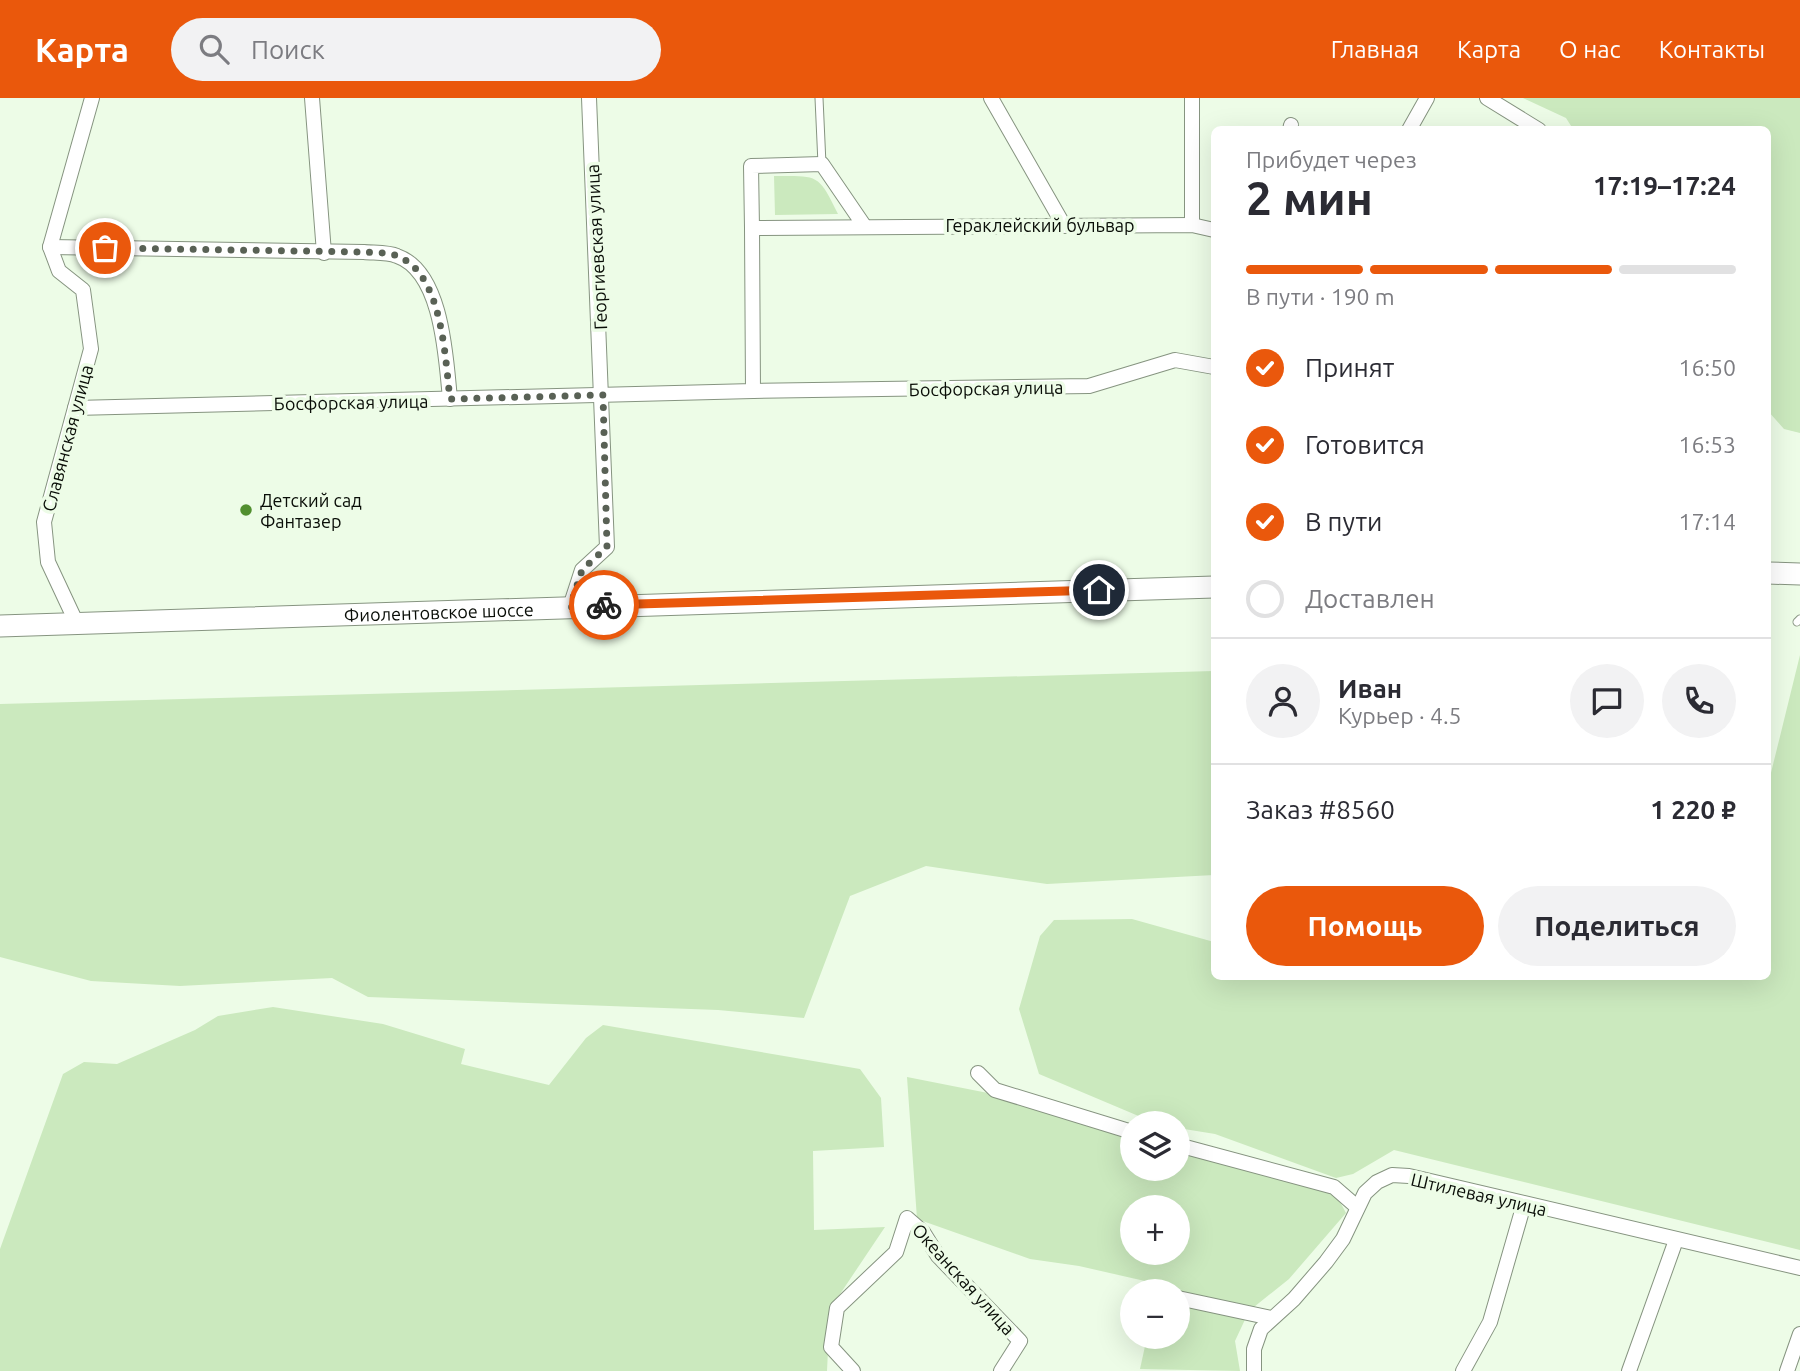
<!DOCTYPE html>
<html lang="ru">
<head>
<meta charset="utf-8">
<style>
  body { margin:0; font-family:Ubuntu,sans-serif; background:#f2f2f3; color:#2b2b33; height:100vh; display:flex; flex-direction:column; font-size:26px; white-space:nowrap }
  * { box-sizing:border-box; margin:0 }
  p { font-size:23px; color:#7c7c81 }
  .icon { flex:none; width:38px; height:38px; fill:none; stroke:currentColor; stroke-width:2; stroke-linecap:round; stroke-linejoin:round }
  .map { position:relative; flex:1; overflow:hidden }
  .panel { position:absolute; left:1211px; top:28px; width:560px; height:854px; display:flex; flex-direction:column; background:#fff; border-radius:10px; box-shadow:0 7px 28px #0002 }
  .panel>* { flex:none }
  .controls { position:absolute; left:1120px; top:1013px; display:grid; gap:14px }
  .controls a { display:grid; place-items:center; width:70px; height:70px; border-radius:50%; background:#fff; box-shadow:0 7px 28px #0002; font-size:35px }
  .pin { position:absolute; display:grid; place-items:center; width:60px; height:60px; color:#fff; margin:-30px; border:4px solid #fff; border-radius:50%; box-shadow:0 2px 7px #0007 }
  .courier { position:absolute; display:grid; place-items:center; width:70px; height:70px; margin:-35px; border:5px solid #ea580c; border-radius:50%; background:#fff; color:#222; box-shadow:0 2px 9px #0007 }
  .summary em { font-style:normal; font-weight:700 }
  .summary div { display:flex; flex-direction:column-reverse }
  .summary { display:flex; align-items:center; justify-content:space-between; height:119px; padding:0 35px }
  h1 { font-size:46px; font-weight:700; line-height:52px }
  .bar { display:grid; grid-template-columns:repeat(4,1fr); gap:10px 7px; align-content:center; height:84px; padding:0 35px }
  .bar i { height:9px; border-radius:5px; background:#e1e1e2 }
  .bar .active { background:#ea580c }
  .bar p { grid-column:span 4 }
  .line { display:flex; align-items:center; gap:18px; padding:0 35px; border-top:2px solid #e1e1e2 }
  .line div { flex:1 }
  .round { display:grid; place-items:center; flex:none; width:74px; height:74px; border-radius:37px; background:#f2f2f3 }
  ol { padding:0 35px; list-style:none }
  li { display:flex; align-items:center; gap:21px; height:77px }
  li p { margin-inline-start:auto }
  li .icon { padding:7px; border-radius:50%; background:#ea580c; color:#fff; stroke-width:4 }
  li:last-child { color:#7c7c81 }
  li i { width:38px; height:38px; border:4px solid #e1e1e2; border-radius:50% }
  .action { display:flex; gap:14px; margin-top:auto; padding:14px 35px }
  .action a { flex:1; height:80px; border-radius:42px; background:#ea580c; color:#fff; font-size:28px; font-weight:700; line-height:80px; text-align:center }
  .action a+a { background:#f2f2f3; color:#2b2b33 }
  header { display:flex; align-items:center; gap:42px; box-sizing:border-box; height:98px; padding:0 35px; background:#ea580c; color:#fff }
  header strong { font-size:33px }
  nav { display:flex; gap:38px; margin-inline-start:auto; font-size:24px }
  .search { width:490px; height:63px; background:#f2f2f3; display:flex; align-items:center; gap:18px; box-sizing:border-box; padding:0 24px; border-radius:38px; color:#7c7c81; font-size:26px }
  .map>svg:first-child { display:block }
  .green { fill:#cbe9be; fill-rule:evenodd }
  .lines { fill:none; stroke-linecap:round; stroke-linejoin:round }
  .service-casing { stroke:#869480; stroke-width:9 }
  .minor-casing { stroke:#869480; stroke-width:16 }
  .secondary-casing { stroke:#869480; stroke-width:23 }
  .service { stroke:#fff; stroke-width:7 }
  .minor { stroke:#fff; stroke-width:14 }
  .secondary { stroke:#fff; stroke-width:21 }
  .done { stroke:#596155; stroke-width:7; stroke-dasharray:0 12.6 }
  .route { stroke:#ea580c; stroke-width:9 }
  .poi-dot { fill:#518f2f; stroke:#edfce7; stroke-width:2.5 }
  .labels { text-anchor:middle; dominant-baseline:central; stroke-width:7; stroke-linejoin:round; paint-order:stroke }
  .street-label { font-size:18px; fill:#090d07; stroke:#edfce7 }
  .poi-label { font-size:18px; fill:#090d07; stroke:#edfce7; text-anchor:start }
</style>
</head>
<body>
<header>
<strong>Карта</strong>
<div class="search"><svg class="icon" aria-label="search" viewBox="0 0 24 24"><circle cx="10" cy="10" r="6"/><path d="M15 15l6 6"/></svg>Поиск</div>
<nav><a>Главная</a><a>Карта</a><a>О нас</a><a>Контакты</a></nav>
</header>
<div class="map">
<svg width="1800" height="1273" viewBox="0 0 1800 1273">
  <rect width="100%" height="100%" fill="#edfce7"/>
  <g class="green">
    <polygon points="1523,0 1800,0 1800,335 1784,331 1768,313 1768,32 1573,31 1566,20"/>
    <path d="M774,78C818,78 818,75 838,116L775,117Z"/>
    <polygon points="1800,557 1800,1152 1394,1052 1353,1076 1336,1080 1215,1036 1178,1030 1178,1026 1148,1022 1039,976 1019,911 1040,838 1054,822 1132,821 1214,844 1214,878 1768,878 1768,687"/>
    <polygon points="1214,573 1214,777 1047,786 926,768 850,798 804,920 718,912 368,899 332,880 180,888 91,883 0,859 0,606"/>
    <polygon points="273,909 383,926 465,951 461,966 549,987 586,940 603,927 860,971 881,1000 884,1049 813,1053 814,1132 885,1129 830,1211 827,1273 0,1273 0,1151 63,976 84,964 117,966 195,932 218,918"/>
    <path d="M907,979L993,996L1132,1033V1071H1178V1045L1331,1087L1346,1115L1289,1181L1249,1213L1235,1243L1240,1273L1140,1271L1147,1239H1178V1194L1157,1193L1158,1186L1079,1168L1030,1161L917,1121ZM1132,1110H1178V1155H1132Z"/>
  </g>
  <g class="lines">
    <defs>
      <g id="service">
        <polyline points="819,0 822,66"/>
        <polyline points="1797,524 1800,521"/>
      </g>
      <g id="minor">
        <polyline points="312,0 324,155"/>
        <polyline points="991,0 1063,126"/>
        <polyline points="1192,0 1192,127"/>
        <polyline points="1487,0 1539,32"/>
        <polyline points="1290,32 1291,27"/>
        <polyline points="1409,32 1427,0"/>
        <polyline points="865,129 822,66 751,68 752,130 1192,127 1214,132"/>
        <path d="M50,149L364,154C374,155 388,154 397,158C443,174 446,262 450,301"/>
        <polyline points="753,293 1089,288 1175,262 1214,269"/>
        <polyline points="75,310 753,293 752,130"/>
        <polyline points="570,509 582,472 607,449 589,0"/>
        <polyline points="77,526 48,464 44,424 91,251 83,192 59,173 50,149 92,0"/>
        <polyline points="978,975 995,992 1132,1034"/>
        <polyline points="1178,1047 1334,1089 1357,1109"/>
        <polyline points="1178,1200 1271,1220"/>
        <polyline points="853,1273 831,1249 837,1210 896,1154 907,1120 923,1134 938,1158 1020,1243 1001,1273"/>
        <polyline points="1254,1273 1254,1251 1261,1231 1294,1201 1326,1164 1343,1141 1365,1095 1377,1084 1392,1077 1409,1078 1800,1170"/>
        <polyline points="1463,1273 1490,1224 1524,1106"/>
        <polyline points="1629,1273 1676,1142"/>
        <polyline points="1787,1273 1800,1236"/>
      </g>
      <g id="secondary">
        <polyline points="1768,475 1800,476"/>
        <path id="s1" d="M0,528L1214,489"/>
      </g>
    </defs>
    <use href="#service" class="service-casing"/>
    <use href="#minor" class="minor-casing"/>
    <use href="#secondary" class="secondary-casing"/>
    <use href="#service" class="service"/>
    <use href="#minor" class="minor"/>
    <use href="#secondary" class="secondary"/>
  </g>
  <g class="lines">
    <path class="done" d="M105,150L364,154C374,155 388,154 397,158C443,175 445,261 450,301L603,297L607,449L582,472L570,509L604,507"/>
    <polyline class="route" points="604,507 1099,492"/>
  </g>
  <circle class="poi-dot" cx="246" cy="412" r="7"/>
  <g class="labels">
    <g class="street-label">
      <text x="1040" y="127">Гераклейский бульвар</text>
      <text transform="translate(596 149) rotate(-93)">Георгиевская улица</text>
      <text transform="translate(986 290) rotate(-1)">Босфорская улица</text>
      <text transform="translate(351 304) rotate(-1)">Босфорская улица</text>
      <text transform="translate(67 340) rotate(-75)">Славянская улица</text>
      <text stroke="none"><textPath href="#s1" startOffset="439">Фиолентовское шоссе</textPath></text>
      <text transform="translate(1479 1096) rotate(13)">Штилевая улица</text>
      <text transform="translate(964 1181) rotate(48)">Океанская улица</text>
    </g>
    <g class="poi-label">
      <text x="260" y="402">Детский сад<tspan x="260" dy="21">Фантазер</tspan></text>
    </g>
  </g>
</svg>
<div class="controls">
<a><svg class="icon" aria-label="layers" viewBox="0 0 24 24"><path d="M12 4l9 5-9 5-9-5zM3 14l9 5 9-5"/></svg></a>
<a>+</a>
<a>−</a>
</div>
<div class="pin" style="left:105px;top:150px;background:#ea580c"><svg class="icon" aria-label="bag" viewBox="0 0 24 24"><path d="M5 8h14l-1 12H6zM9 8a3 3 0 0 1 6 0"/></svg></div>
<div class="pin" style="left:1099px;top:492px;background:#1f2937"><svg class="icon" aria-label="home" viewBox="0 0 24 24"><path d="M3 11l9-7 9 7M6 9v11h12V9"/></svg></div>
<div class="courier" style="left:604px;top:507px"><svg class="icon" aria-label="bike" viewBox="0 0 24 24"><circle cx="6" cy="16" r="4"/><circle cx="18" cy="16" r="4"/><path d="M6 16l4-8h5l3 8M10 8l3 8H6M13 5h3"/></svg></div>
<section class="panel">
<div class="summary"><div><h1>2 мин</h1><p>Прибудет через</p></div><em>17:19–17:24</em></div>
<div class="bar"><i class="active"></i><i class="active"></i><i class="active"></i><i></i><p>В пути · 190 m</p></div>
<ol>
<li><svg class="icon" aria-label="check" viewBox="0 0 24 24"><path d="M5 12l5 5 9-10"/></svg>Принят<p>16:50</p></li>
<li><svg class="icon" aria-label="check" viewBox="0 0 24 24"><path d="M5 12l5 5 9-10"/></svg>Готовится<p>16:53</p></li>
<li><svg class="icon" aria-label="check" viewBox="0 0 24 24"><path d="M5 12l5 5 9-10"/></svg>В пути<p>17:14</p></li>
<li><i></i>Доставлен</li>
</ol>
<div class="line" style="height:126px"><a class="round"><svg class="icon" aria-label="person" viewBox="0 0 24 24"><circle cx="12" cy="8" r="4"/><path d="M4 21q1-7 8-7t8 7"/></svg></a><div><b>Иван</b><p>Курьер · 4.5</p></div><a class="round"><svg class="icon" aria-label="chat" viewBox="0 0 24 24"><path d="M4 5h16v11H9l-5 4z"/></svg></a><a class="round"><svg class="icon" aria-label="phone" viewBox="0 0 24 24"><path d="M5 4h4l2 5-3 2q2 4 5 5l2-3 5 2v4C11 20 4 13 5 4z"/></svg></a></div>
<div class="line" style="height:91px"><div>Заказ #8560</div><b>1 220 ₽</b></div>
<div class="action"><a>Помощь</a><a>Поделиться</a></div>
</section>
</div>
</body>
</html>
